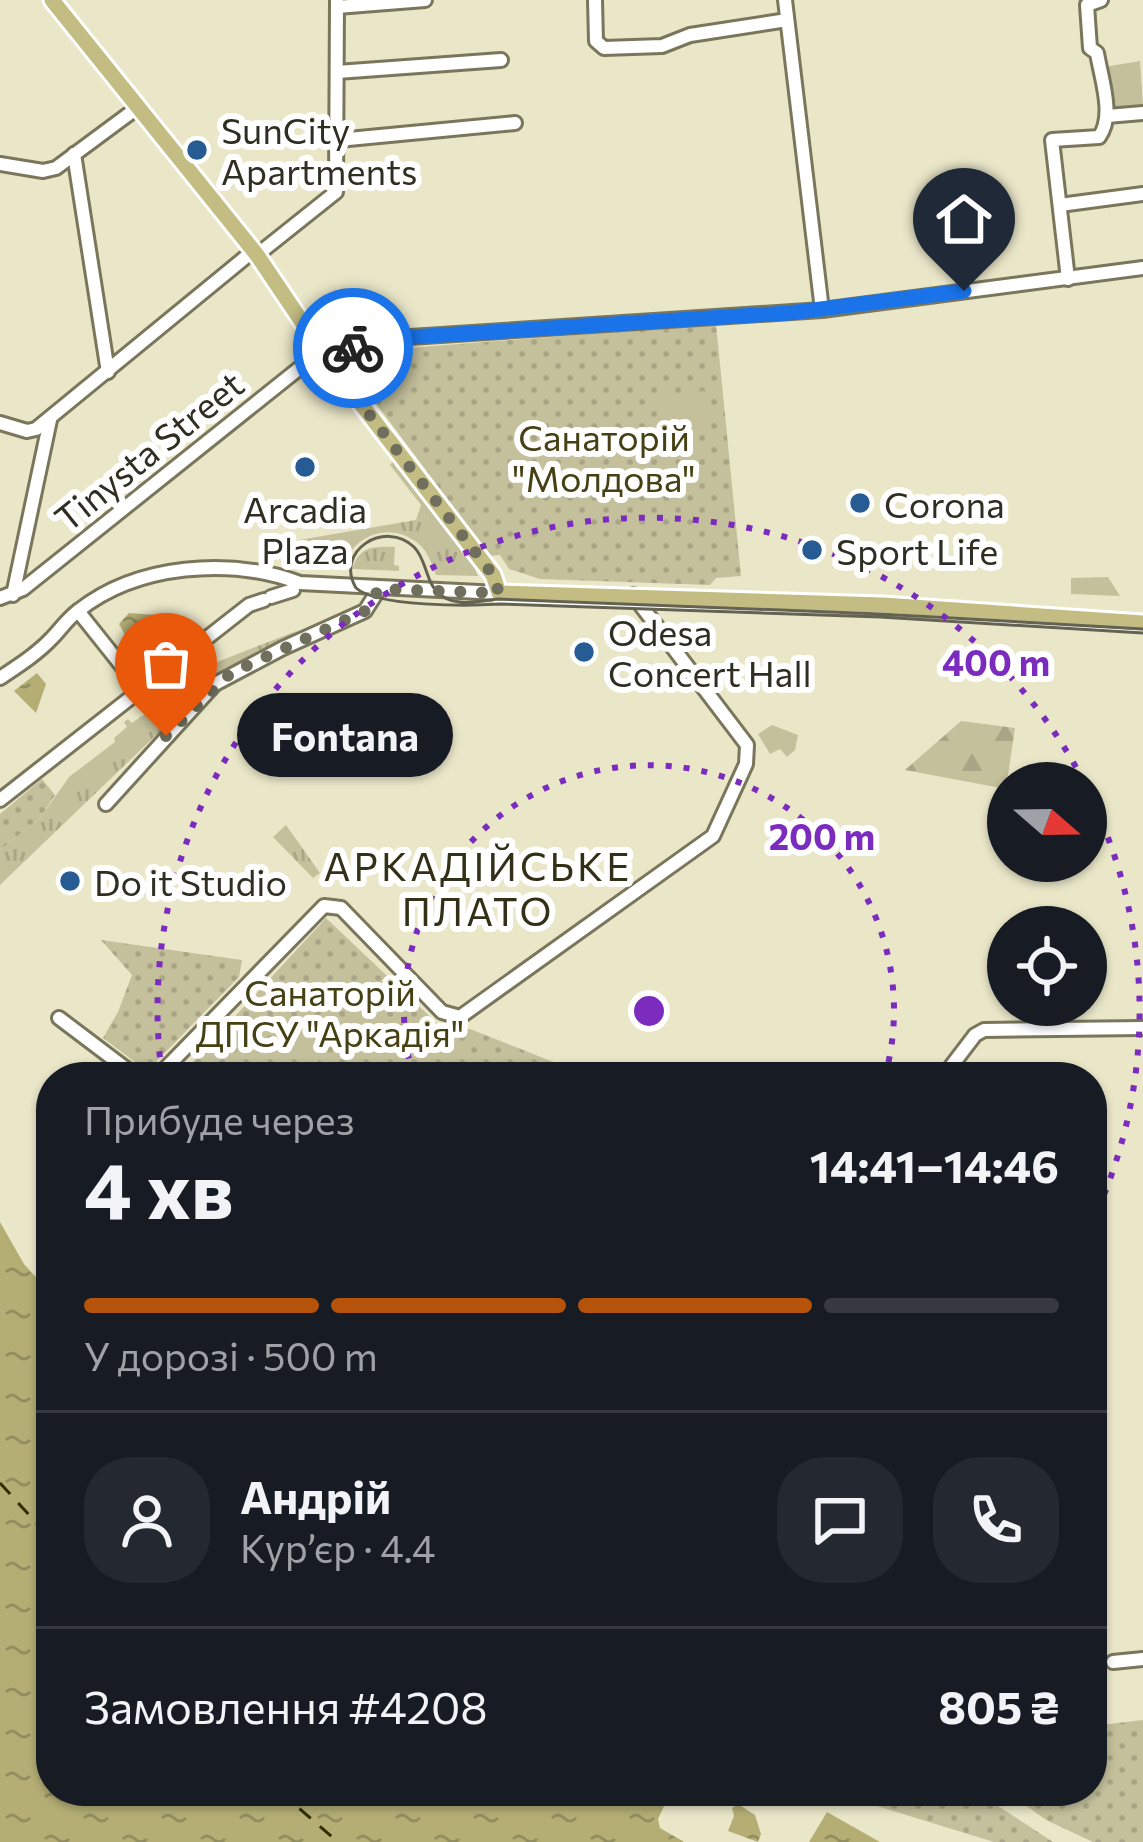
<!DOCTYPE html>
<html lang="uk">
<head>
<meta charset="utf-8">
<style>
  body { margin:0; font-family:Commissioner,sans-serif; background:#242831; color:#f1f3f6; height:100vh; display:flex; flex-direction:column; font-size:45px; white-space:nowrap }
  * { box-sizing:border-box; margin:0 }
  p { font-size:39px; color:#9ea1a6 }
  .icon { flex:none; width:66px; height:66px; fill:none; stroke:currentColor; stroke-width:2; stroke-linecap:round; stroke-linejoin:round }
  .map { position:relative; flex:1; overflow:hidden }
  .sheet { position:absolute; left:36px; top:1062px; width:1071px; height:744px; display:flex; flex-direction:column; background:#171b24; border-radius:48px; box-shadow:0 3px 9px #0004 }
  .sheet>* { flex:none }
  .needle { width:78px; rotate:110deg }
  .buttons { position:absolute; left:987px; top:762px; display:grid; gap:24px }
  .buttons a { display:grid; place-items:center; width:120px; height:120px; border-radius:50%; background:#171b24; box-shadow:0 3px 9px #0004; font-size:60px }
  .pin { position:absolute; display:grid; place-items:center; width:102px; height:102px; color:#fff; margin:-123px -51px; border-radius:50% 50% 50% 0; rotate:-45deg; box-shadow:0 0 12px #0007 }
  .pin .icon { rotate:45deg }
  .courier { position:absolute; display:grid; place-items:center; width:120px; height:120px; margin:-60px; border:9px solid #1a73e8; border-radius:50%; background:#fff; color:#222; box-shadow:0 3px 15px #0007 }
  .bubble { position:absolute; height:84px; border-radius:42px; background:#171b24; box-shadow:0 3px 9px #0004; font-size:39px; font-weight:700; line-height:84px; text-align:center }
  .headline em { font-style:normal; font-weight:700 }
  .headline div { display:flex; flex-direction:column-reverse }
  .headline { display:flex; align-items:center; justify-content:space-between; height:204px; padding:0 48px }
  h1 { font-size:78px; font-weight:700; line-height:90px }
  .bar { display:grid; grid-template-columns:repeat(4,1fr); gap:18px 12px; align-content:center; height:144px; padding:0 48px }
  .bar i { height:15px; border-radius:9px; background:#363941 }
  .bar .on { background:#b45309 }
  .bar p { grid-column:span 4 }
  .line { display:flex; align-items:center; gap:30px; padding:0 48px; border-top:3px solid #363941 }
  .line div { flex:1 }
  .round { display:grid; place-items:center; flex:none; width:126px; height:126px; border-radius:48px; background:#242831 }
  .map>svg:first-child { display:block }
  .grass { fill:url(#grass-tufts) }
  .forest { fill:url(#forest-firs) }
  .park { fill:url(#park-dots) }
  .pitch { fill:#c4c09c }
  .water { fill:url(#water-ripples) }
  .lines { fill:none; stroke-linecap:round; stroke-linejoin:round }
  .ferry { stroke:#332d00; stroke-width:3; stroke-dasharray:15 12; stroke-linecap:butt }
  .minor-casing { stroke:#79765b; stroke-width:18 }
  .major-casing { stroke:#fff; stroke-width:21 }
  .minor { stroke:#fff; stroke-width:12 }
  .major { stroke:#c4bd83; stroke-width:15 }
  .tram { stroke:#646352; stroke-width:3 }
  .done { stroke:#706f5d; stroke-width:12; stroke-dasharray:0 21.6 }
  .route { stroke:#1a73e8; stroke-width:15 }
  .ring { fill:none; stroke:#7b2cbf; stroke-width:6; stroke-dasharray:6 12 }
  .poi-dot { fill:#265b94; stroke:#fff; stroke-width:4.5 }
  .labels { text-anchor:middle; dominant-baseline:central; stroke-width:12; stroke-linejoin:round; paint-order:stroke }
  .poi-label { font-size:36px; fill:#2f2e23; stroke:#fff; text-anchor:start }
  .park-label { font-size:36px; fill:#464114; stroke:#fff }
  .street-label { font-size:36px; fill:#2f2e23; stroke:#fff }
  .neighbourhood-label { font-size:39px; letter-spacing:3px; fill:#323017; stroke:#fff }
  .centre { fill:#7b2cbf; stroke:#fff; stroke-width:6 }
  .ring-label { font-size:36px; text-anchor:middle; font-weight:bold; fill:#7b2cbf; stroke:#fff; stroke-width:12; stroke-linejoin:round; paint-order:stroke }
</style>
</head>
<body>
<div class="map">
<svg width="1143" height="1842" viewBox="0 0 1143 1842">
  <defs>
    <pattern id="grass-tufts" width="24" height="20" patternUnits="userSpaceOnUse" patternTransform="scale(3)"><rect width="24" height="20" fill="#c4c09c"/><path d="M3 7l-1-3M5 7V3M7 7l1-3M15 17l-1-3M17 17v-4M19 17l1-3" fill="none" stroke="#a9a586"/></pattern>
    <pattern id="forest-firs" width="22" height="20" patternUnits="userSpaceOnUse" patternTransform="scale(3)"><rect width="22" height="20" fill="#c4c09c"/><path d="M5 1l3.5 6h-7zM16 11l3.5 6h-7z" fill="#a9a586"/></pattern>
    <pattern id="park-dots" width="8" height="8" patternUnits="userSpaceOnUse" patternTransform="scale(3)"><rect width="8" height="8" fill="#c4c09c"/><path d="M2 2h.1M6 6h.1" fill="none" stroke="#a9a586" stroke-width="1.8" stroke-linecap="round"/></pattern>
    <pattern id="water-ripples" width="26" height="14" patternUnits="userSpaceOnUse" patternTransform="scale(3)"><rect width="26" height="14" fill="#b4ae75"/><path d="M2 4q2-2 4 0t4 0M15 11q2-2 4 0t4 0" fill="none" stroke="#938e60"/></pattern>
  </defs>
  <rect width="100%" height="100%" fill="#eae7c9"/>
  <g class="grass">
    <path d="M394,460L474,566L478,576L436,575C431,562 427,549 415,541C387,521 351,537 343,568L338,567V559L293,557V541L416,520L421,505L390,465Z"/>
    <path d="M395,547L394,565L399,566V571L352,569C359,546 374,546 395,547Z"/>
    <polygon points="1108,577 1120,596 1071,594 1071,578"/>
    <path d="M299,630L204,689L0,885V850L40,818L69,777L115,742L114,738L127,727L124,722L128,719L132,723C157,703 190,702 199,669Z"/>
    <polygon points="772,725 798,735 795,750 787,757 780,749 770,754 758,734"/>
    <polygon points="286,825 320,873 313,878 273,837"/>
  </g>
  <polygon class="forest" points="961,721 1015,728 1006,789 905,770"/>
  <g class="park">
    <polygon points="716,324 741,576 716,578 710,585 540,579 509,569 500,555 490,556 348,366 369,351"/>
    <polygon points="42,779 55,795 40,818 0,850 0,814"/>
    <polygon points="326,918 443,1029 470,1029 586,1075 179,1077"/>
    <polygon points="101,940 242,960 239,977 147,1071 103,1038 118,1012 132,975"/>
    <polygon points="1143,1720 1143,1842 1093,1842 1046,1820 1006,1791 1092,1791 1092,1726"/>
    <polygon points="847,1791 975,1791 1053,1842 994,1842 877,1806"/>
  </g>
  <g class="pitch">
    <polygon points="1140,61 1143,106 1110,110 1104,67"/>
    <polygon points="704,391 709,427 663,433 659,397"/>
    <polygon points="324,1010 346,1027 315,1065 294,1048"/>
  </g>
  <g class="water">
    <polygon points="129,613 170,616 171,628 131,646 119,624"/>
    <polygon points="37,673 46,684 36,713 14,691"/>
    <polygon points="0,1222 24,1264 51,1294 51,1791 671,1791 658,1819 660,1828 684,1842 0,1842"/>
    <polygon points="738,1804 755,1815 761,1834 758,1842 728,1831 734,1816 732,1808"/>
    <polygon points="827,1812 880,1842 809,1842"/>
  </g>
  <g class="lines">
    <g class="ferry">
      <polyline points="0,1483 51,1539"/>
      <polyline points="279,1791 338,1842"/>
    </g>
    <defs>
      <g id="minor">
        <polyline points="595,0 596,41 604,48 662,46 690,35 787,20"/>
        <polyline points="785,0 822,310"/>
        <polyline points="337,7 425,0"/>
        <polyline points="337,72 501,60"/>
        <polyline points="1107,116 1143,113"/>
        <polyline points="338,140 515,123"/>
        <polyline points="74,154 108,372"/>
        <polyline points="0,164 43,171 56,168 137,108"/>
        <polyline points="1060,205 1143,194"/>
        <path d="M1068,279L1052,140L1099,137C1115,116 1101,78 1097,53L1090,48L1087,5L1101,0"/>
        <polyline points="331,365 364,340 822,310 1143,268"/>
        <polyline points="0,423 27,431 36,429 247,256 257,255 336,192 337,0"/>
        <polyline points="13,595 50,420"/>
        <polyline points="271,597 293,590"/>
        <polyline points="0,598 23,589 321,351"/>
        <polyline points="78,611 141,690"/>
        <path d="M0,678C18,666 37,654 52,638C61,629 67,619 78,611C137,564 230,557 300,583L499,593"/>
        <polyline points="0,800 249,605 264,600"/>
        <polyline points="106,804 215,684 283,648 365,611 379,589"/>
        <polyline points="59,1018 137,1077"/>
        <polyline points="157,1077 324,906 341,908 442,1012 460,1017 713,836 746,764 747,745 633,595"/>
        <polyline points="943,1077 975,1035 984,1030 1143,1028"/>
        <polyline points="1113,1662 1143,1659"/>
      </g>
      <polyline id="major" points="52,0 257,255 331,365 493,575 499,593 883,605 1143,623"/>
    </defs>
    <use href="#minor" class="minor-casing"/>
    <use href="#major" class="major-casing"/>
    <use href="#minor" class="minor"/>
    <use href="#major" class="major"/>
    <path class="tram" d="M1143,629L880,614L498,599C480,601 458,607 442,596C425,585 428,561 414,547C385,519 334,551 356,588C377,607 470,606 500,604L880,617L1143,633"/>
  </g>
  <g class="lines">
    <polyline class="done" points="166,736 231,673 365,611 379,589 499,593 493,575 331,365 353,348"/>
    <polyline class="route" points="353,348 364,340 789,313 964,291"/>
  </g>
  <g class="ring">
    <path d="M413 1076A245 245 0 1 1 885 1076"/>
    <path d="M162 1075A491 491 0 0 1 1083 780M1086 788A491 491 0 0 1 1092 1222"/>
  </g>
  <g class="poi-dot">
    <circle cx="197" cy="150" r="12"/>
    <circle cx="305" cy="467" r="12"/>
    <circle cx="860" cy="503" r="12"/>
    <circle cx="812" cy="550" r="12"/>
    <circle cx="584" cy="652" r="12"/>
    <circle cx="70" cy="881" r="12"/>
  </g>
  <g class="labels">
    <g class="poi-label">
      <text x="221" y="129">SunCity<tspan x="221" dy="41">Apartments</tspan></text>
      <text x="884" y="503">Corona</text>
      <text x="305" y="508" text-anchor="middle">Arcadia<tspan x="305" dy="41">Plaza</tspan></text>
      <text x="836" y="550">Sport Life</text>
      <text x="608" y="631">Odesa<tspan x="608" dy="41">Concert Hall</tspan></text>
      <text x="94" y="881">Do it Studio</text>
    </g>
    <g class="park-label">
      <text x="604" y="436">Санаторій<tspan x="604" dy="41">"Молдова"</tspan></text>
      <text x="330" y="991">Санаторій<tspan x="330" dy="41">ДПСУ "Аркадія"</tspan></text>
    </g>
    <g class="street-label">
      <text transform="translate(148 450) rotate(-39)">Tinysta Street</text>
    </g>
    <g class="neighbourhood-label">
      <text x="478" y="865">АРКАДІЙСЬКЕ<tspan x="478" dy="45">ПЛАТО</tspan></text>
    </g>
  </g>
  <circle cx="649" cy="1011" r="18" class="centre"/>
  <g class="ring-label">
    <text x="996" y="676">400 m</text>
    <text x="822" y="850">200 m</text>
  </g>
</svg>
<div class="buttons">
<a><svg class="needle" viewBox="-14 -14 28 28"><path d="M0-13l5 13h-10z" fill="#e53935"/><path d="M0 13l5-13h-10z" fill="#9ea1a6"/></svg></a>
<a><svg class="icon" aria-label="locate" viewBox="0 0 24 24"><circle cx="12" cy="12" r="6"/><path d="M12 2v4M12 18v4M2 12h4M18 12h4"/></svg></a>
</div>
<div class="pin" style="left:166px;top:736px;background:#ea580c"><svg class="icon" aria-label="bag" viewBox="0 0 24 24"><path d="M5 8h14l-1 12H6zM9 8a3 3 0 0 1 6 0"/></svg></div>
<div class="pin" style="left:964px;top:291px;background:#1f2937"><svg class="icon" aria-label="home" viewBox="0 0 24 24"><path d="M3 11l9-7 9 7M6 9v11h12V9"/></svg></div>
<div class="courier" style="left:353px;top:348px"><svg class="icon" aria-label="bike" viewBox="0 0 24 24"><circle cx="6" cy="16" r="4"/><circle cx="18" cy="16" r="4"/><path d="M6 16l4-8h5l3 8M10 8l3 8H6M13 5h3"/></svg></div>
<div class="bubble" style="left:237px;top:693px;width:216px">Fontana</div>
<section class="sheet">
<div class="headline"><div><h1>4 хв</h1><p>Прибуде через</p></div><em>14:41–14:46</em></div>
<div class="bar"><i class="on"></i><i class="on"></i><i class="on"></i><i></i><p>У дорозі · 500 m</p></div>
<div class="line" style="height:216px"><a class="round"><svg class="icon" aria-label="person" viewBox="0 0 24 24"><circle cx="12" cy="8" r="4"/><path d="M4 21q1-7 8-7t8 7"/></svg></a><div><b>Андрій</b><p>Кур’єр · 4.4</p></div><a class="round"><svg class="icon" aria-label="chat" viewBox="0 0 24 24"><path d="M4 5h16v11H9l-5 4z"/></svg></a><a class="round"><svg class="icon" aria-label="phone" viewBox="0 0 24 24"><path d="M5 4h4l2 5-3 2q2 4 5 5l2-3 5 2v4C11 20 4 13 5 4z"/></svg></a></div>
<div class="line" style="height:156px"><div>Замовлення #4208</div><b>805 ₴</b></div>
</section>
</div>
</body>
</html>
